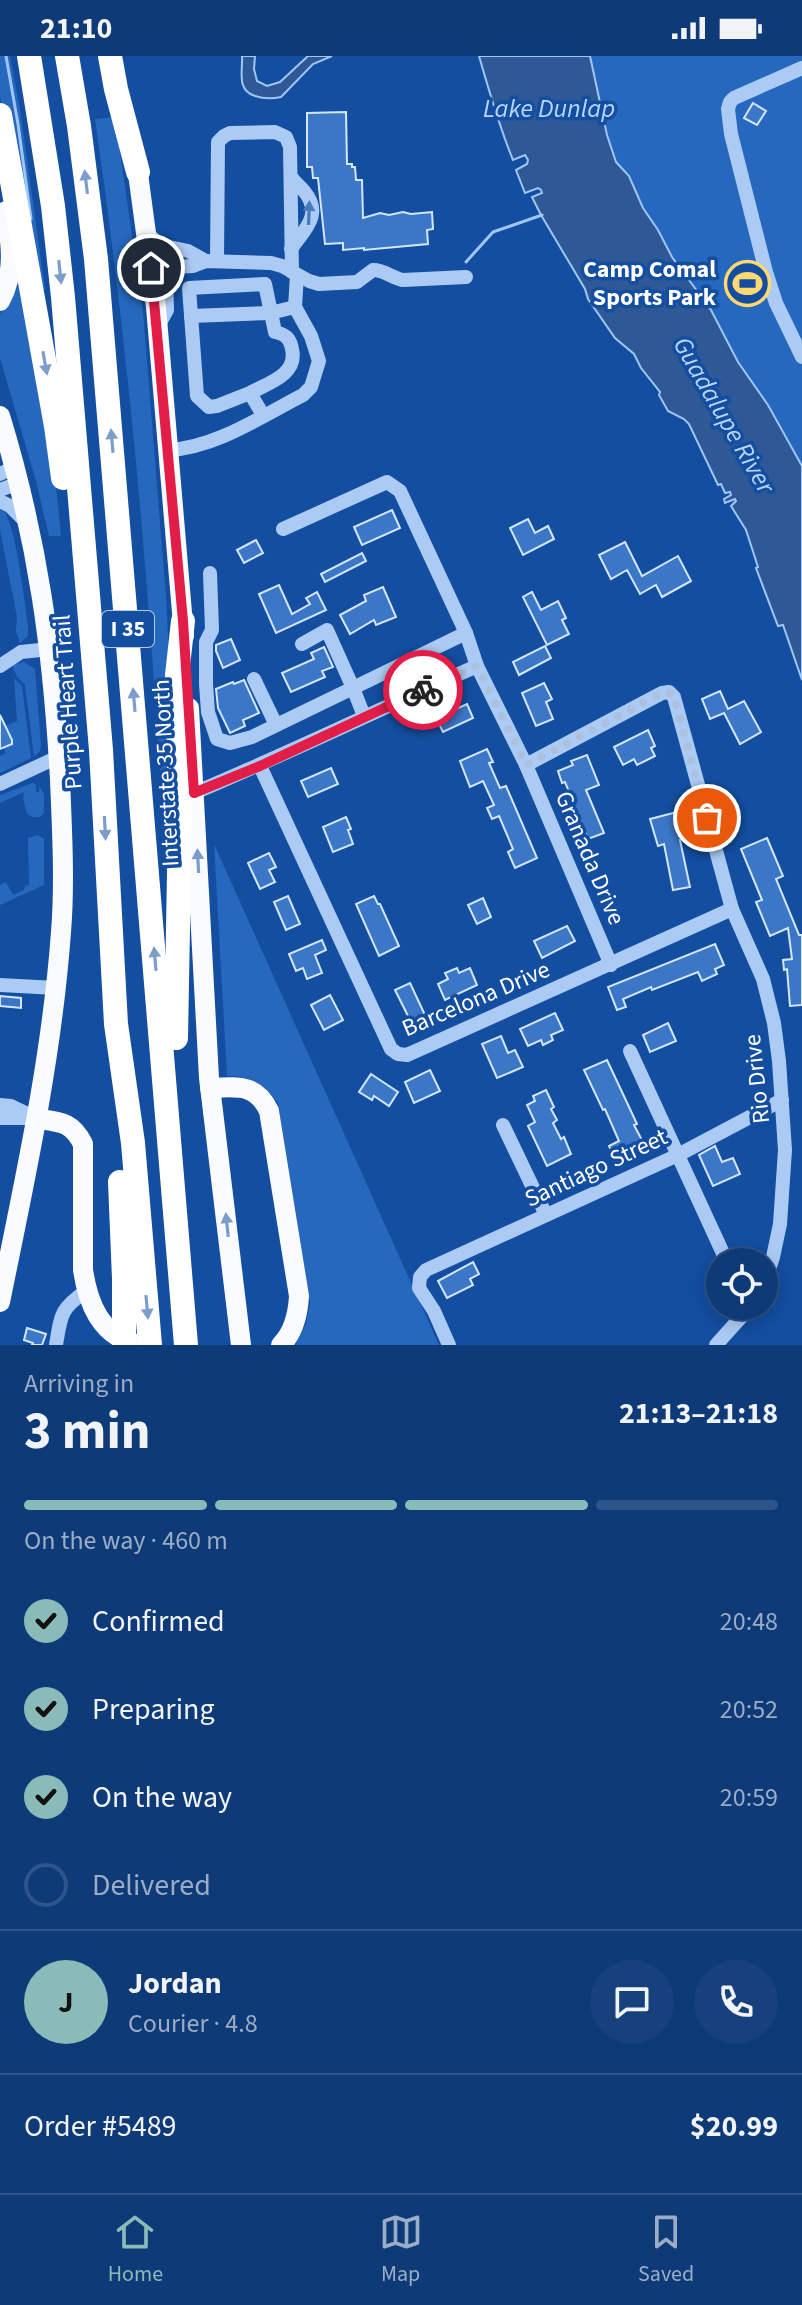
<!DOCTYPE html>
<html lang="en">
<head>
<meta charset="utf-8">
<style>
  body { margin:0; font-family:"Source Sans 3",sans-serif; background:#17417d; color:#f1f3f6; height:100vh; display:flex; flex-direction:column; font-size:30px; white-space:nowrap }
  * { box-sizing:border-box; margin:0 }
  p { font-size:26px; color:#9badc6 }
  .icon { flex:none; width:44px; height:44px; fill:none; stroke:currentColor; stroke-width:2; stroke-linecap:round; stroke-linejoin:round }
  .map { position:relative; height:1289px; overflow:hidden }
  .details { display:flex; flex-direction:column; background:#0e3a78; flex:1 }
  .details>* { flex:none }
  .controls { position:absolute; left:706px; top:1192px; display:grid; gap:16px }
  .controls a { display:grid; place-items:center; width:72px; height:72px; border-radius:50%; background:#0e3a78; box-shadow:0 4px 20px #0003,0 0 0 2px #2e548a; font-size:40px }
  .pin { position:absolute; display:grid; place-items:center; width:68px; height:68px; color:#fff; margin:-34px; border:4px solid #fff; border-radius:50%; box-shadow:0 2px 8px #0007 }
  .courier { position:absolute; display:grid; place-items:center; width:80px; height:80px; margin:-40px; border:6px solid #e11d48; border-radius:50%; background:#fff; color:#222; box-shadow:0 2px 10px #0007 }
  .overview em { font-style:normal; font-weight:700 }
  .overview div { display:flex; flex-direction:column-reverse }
  .overview { display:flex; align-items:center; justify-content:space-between; height:136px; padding:0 24px }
  h1 { font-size:52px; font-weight:700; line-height:60px }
  .bar { display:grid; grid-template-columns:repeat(4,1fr); gap:12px 8px; align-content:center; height:96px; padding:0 24px }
  .bar i { height:10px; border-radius:6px; background:#2e548a }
  .bar .current { background:#8bbbb9 }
  .bar p { grid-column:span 4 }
  .line { display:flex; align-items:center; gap:20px; padding:0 24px; border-top:2px solid #2e548a }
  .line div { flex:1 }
  .round { display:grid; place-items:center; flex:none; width:84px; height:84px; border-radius:42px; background:#17417d }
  ol { padding:0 24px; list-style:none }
  li { display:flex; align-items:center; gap:24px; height:88px }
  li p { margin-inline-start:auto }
  li .icon { padding:8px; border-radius:50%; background:#8bbbb9; color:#111; stroke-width:4 }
  li:last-child { color:#9badc6 }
  li i { width:44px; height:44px; border:4px solid #2e548a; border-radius:50% }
  .status { display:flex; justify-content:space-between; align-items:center; height:56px; padding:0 40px; background:#0e3a78; direction:ltr }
  .status svg { height:22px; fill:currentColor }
  .tabs { display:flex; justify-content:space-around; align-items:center; height:112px; border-top:2px solid #2e548a; background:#0e3a78; font-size:22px; color:#9badc6 }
  .tabs a { display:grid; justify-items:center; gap:4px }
  .tabs .current { color:#8bbbb9 }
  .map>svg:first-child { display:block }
  .green { fill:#2668be }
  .water { fill:#2e5996; stroke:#9ec6f7; stroke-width:2 }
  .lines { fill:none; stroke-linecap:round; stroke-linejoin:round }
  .stream { stroke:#9ec6f7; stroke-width:3 }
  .building { fill:#3c77c7; stroke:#d4e6fe; stroke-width:2 }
  .minor { stroke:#accbf4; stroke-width:14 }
  .major { stroke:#f9fbff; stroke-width:20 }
  .highway { stroke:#fff; stroke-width:24 }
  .highway-bridge { stroke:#fff; stroke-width:24 }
  .oneway { fill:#7d9ecb }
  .oneway2 { fill:#497abd }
  .oneway3 { fill:#7a9ccb }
  .done { stroke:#acc1de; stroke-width:8; stroke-dasharray:0 14.4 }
  .route { stroke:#e11d48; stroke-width:10 }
  .labels { text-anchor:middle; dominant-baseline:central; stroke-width:7; stroke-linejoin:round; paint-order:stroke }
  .shield { fill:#134ea0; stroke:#b8cae2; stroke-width:2 }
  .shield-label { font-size:22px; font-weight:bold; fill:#fff }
  .poi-label { font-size:24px; font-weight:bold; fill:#fff; stroke:#134ea0; text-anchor:end }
  .street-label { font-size:24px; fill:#fff; stroke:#134ea0 }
  .water-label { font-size:26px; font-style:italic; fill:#b8d5fb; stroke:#134ea0 }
</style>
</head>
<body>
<div class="status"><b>21:10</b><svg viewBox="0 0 49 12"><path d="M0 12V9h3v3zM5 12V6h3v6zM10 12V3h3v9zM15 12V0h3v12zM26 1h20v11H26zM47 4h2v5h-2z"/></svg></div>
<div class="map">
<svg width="802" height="1289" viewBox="0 0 802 1289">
  <rect width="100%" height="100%" fill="#134ea0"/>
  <g class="green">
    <polygon points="0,0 10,0 20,53 45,233 38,234 27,188 0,40"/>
    <polygon points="590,0 802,0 802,410 768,349 738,306 711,254 672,201 658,174 643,152 629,120 616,106 607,79"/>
    <path d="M115,61L143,256L166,540L172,660L169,822L165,808C152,558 131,311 95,63Z"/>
    <polygon points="18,230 22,230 55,420 61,480 49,480 36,425 0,302 0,258"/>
    <path d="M0,449C16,463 24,544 28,569V580L20,587L16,576L17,561L0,474Z"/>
    <polygon points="24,606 35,613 41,690 40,695 34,701 25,629 17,621 12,609"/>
    <polygon points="14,622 22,630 31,702 0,717 0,700 6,697 2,689 5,670 17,665"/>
    <polygon points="32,727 36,728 36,736 39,736 39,730 44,738 44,757 40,761 33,761 27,758 23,742 24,736 0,747 0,739"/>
    <polygon points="38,779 44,783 44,829 0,849 0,829 6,826 13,839 24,834 25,830 29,829 28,782"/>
    <path d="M214,788L439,1289H295L306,1268L310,1246L278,1047C264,1027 251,1020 227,1020Z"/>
  </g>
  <g class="water">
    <path d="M242,0H255L254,13L257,25L267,30L280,26L308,0H332L313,8L281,41C272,43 264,43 255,40C236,34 243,15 242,0Z"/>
    <path d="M479,0H590L607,79L616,106L629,120L643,152L658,174L672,201L711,254L738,306L768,349L802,410V624L783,569L778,570L756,512L758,511L746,474L731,450L736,445L735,443L725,447L724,443L731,439L730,436L725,437L721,428L718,429L689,368L684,363L668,355L659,339L660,336L641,312L634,298L615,282L588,243L585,233L541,159L532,141L542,137L541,134L538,132L525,137L516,114L527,108L528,104L525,99L513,104C499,70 489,35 479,0Z"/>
  </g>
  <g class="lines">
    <g class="stream">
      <polyline points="6,0 18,68 31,163"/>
      <polyline points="466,206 493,176 542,159"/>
    </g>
  </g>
  <g class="building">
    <polygon points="753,47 766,55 757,69 744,62"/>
    <polygon points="346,56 347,108 352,108 352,111 355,111 356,124 362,124 363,162 380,157 389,159 403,156 411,158 432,156 433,173 427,174 428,188 364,194 364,192 343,194 343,187 325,188 318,122 313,122 312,111 307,111 307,57"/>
    <polygon points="392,454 400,472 362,489 354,471"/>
    <polygon points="528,463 535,477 548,470 554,483 523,499 510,472"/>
    <polygon points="256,484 263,497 244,507 237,494"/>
    <polygon points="625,486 642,520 678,500 691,525 662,541 656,529 640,538 627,514 611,523 599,499"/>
    <polygon points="362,497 366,505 325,526 321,518"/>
    <polygon points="279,529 292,558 310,548 306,542 317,536 326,554 276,577 259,538"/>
    <polygon points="383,531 396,561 376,569 374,564 350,578 340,559 366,545 364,539"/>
    <polygon points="532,536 541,554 558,545 566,562 562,564 569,578 547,589 523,541"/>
    <polygon points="231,583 240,604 223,612 216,595 216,589"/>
    <polygon points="545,590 551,602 519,619 513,606"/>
    <polygon points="324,591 333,611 322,615 325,621 291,636 282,617 314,603 311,597"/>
    <polygon points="244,624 259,657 243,664 245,670 230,677 218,652 216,633 233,626 234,628"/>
    <polygon points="544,627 552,643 546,646 553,663 536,670 522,637"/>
    <polygon points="720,635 728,653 744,645 761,676 740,688 724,657 710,663 702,643"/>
    <polygon points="467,648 473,662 443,676 436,662"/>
    <polygon points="0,659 12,684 12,688 0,693"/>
    <polygon points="648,674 655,690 651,692 655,700 637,709 634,703 623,709 614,691"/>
    <polygon points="487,693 493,706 489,707 500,732 506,730 537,802 515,812 508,796 513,793 499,760 492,763 487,752 494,749 483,725 470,731 460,705"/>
    <polygon points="587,699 599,729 586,734 604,777 588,783 565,726 562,727 558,715 573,709 571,705"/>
    <polygon points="331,712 338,728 308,741 301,725"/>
    <polygon points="677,756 684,783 680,784 690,831 673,834 664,788 658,790 650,763"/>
    <polygon points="346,761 351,773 348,774 353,788 333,796 323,771"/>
    <polygon points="767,782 783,820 776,823 799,879 802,879 802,949 790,950 787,913 784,914 783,904 792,903 788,872 770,880 756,846 762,844 741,793"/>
    <polygon points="269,797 276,811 269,814 275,826 260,833 248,807"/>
    <polygon points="288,840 300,868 286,874 274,846"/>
    <polygon points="374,840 378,848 380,848 399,890 379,900 356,848"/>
    <polygon points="483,842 491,861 477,868 468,849"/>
    <polygon points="567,870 575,885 542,902 534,885"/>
    <polygon points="322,884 326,894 315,899 322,917 307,923 303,912 296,915 289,898"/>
    <polygon points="715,888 724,909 715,913 717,918 702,925 698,916 652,934 651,931 623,943 626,951 617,954 608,931"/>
    <polygon points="457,912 459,917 470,912 477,929 445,944 438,928 448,923 445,917"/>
    <polygon points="410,927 425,959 411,966 395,934"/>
    <polygon points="330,939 343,964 324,974 311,949"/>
    <polygon points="0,940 21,942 21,952 0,950"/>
    <polygon points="555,957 563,974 551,979 553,984 543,989 541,984 528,990 520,973"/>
    <polygon points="668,967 676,985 650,996 643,979"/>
    <polygon points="501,980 508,997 515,994 523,1011 497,1022 482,988"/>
    <polygon points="607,1004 637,1068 634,1069 644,1088 615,1103 609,1090 619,1085 605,1053 603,1054 584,1014"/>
    <polygon points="430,1014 440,1035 414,1047 405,1026"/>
    <polygon points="371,1018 398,1036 389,1050 374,1040 372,1044 359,1036"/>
    <polygon points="546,1034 554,1051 551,1053 557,1064 553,1067 561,1083 564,1081 571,1098 547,1110 528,1070 535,1066 527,1049 535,1045 533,1040"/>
    <polygon points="715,1090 722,1106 733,1102 740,1118 713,1130 699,1099"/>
    <polygon points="473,1206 479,1218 470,1223 473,1229 447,1242 438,1225"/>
    <polygon points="27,1272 46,1278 42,1289 32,1289 33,1287 24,1284"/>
  </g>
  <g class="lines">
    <g class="minor">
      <polyline points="802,12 734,42 730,46 728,53 731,78 766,216 776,247 802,301"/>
      <path d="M291,121C295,127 300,130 304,135C324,159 303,175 291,193"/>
      <polyline points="148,178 160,189 188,195 206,205"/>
      <polyline points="217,205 218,86 224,80 230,77 275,76 286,81 290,91 292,216"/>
      <polyline points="191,260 270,257 295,251"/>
      <path d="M158,270L167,254L166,220L175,211L193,210L206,205L271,207L282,210L309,225L319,228L357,226L373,214C385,214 392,222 403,224L466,221"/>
      <path d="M250,337C268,327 298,319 292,293C290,282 285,278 275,276L265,228L189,232L197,340L209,351L217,350L250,337L263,359"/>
      <path d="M168,394C215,392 262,360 303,339L311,331L319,305L311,280L295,251L297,219"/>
      <polyline points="0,418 15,411"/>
      <polyline points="0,434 19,427"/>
      <polyline points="0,445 10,450 27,467"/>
      <polyline points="283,473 387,426 400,435 466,577 477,610 526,709 611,909"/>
      <polyline points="210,517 212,574 206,586 206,628 208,656 217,683 230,687 252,681 353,632 364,660"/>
      <polyline points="302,588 327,574 353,632 466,577"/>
      <polyline points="0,610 21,596 50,593"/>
      <polyline points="254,623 276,669"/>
      <polyline points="526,709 662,637 669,636 674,641 732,853 763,923 774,967 779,1005 785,1094 780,1168 773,1201 764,1229"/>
      <polyline points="260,710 391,993 398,998 407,999 732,853"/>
      <polyline points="0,728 58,701"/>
      <path d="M194,737C289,697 382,652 477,610"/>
      <polyline points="0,929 56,932"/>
      <polyline points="630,995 727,1206"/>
      <polyline points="0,1049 11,1050 38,1063"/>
      <polyline points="0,1062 33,1062"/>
      <polyline points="503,1069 546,1159"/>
      <path d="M56,1289C61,1259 60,1253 86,1235"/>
      <polyline points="449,1289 434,1255 419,1232 420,1221 426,1214 678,1099 782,1044"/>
      <polyline points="716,1289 751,1250"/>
    </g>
    <g class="major">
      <polyline points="136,103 156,251 184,580"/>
      <path d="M0,245C16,216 11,186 6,155"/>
      <path d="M0,360C38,484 53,595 60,724C62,772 65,828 61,876C52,1001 25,1123 0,1246"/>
      <polyline points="189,652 209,1022 241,1289"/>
      <path d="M210,1032C237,1031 256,1027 269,1055L299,1240C298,1258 294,1276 281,1289"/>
      <path d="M38,1063C61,1066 72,1066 83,1088V1214C88,1247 100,1279 136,1288"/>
    </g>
    <g class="highway">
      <polyline points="29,0 53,150 63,241 101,694 116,968 133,1087 150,1289"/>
      <polyline points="67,0 79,70 96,203 186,1289"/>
      <polyline points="110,0 116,33 138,116"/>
      <polyline points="0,59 56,370 63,422"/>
      <polyline points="176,982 180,762 177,619 183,565"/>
      <polyline points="120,1126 124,1223"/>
    </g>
    <polyline class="highway-bridge" points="124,1289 124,1223"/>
  </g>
  <defs><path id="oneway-solid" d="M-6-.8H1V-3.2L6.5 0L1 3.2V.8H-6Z" transform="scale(2)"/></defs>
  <g class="oneway">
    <use href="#oneway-solid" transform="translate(86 126) rotate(-97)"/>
    <use href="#oneway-solid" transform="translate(60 216) rotate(84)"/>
    <use href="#oneway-solid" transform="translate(45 307) rotate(80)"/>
    <use href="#oneway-solid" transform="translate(112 385) rotate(-95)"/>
    <use href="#oneway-solid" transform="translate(134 644) rotate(-95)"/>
    <use href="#oneway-solid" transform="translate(105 772) rotate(87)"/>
    <use href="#oneway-solid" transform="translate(155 903) rotate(-95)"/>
    <use href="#oneway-solid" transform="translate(147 1251) rotate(85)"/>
  </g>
  <use class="oneway2" href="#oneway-solid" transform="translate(309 157) rotate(-88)"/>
  <g class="oneway3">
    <use href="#oneway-solid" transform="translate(198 805) rotate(-93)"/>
    <use href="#oneway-solid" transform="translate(227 1169) rotate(-96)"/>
  </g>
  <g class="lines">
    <polyline class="done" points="423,634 477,610 526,709 662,637 671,637 674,641 707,762"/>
    <polyline class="route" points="151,212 183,565 194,737 260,710 423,634"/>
  </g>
  <defs>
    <symbol id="stadium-ring" viewBox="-11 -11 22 22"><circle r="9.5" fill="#134ea0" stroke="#ffd86f" stroke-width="1.5"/><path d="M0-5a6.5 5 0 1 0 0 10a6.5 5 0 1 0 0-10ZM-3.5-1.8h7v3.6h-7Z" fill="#ffd86f"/></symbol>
  </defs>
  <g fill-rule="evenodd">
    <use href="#stadium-ring" x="722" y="202" width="51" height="51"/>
  </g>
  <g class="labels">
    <rect class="shield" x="102" y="555" width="52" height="36" rx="6"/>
    <g class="shield-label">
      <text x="128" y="573">I 35</text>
    </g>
    <g class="poi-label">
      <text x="716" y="213">Camp Comal<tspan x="716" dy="28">Sports Park</tspan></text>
    </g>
    <g class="street-label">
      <text transform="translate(68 646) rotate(-94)">Purple Heart Trail</text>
      <text transform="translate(166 717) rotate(-93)">Interstate 35 North</text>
      <text transform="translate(590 802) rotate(67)">Granada Drive</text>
      <text transform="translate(476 943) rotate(-23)">Barcelona Drive</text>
      <text transform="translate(757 1023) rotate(-96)">Rio Drive</text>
      <text transform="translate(596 1112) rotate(-25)">Santiago Street</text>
    </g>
    <g class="water-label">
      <text x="549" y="52">Lake Dunlap</text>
      <text transform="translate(724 359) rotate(60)">Guadalupe River</text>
    </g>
  </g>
</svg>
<div class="controls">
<a><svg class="icon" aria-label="locate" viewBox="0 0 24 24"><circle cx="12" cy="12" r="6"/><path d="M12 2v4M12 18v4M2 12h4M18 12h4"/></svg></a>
</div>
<div class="pin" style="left:707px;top:762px;background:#ea580c"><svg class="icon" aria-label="bag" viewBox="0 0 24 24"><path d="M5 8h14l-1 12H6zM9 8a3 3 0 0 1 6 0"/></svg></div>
<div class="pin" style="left:151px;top:212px;background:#1f2937"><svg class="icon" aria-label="home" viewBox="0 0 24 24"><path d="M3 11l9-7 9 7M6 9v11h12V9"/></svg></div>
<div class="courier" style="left:423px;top:634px"><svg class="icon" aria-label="bike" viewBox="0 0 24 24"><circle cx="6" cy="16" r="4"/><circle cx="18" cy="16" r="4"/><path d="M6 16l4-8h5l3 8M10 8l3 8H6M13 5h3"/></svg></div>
</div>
<section class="details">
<div class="overview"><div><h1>3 min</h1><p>Arriving in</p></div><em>21:13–21:18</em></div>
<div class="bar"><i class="current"></i><i class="current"></i><i class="current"></i><i></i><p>On the way · 460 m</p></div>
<ol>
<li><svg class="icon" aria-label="check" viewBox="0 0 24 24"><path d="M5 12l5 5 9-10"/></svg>Confirmed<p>20:48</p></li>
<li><svg class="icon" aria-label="check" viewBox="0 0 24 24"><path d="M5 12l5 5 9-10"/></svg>Preparing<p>20:52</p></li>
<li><svg class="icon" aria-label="check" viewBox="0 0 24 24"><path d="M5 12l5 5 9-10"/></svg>On the way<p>20:59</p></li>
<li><i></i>Delivered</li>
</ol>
<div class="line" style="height:144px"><b class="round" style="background:#8bbbb9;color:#111">J</b><div><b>Jordan</b><p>Courier · 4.8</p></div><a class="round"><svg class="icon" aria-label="chat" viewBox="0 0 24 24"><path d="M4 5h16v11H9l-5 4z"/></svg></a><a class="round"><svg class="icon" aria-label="phone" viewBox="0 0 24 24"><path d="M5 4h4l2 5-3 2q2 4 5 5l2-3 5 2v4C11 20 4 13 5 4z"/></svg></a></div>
<div class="line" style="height:104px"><div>Order #5489</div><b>$20.99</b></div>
</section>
<nav class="tabs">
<a class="current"><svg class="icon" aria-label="home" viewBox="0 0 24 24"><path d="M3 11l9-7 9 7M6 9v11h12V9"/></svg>Home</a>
<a><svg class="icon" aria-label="map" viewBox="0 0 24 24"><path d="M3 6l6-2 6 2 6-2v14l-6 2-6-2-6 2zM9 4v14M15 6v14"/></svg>Map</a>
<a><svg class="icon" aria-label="saved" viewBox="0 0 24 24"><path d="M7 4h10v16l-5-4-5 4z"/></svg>Saved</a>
</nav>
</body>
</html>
